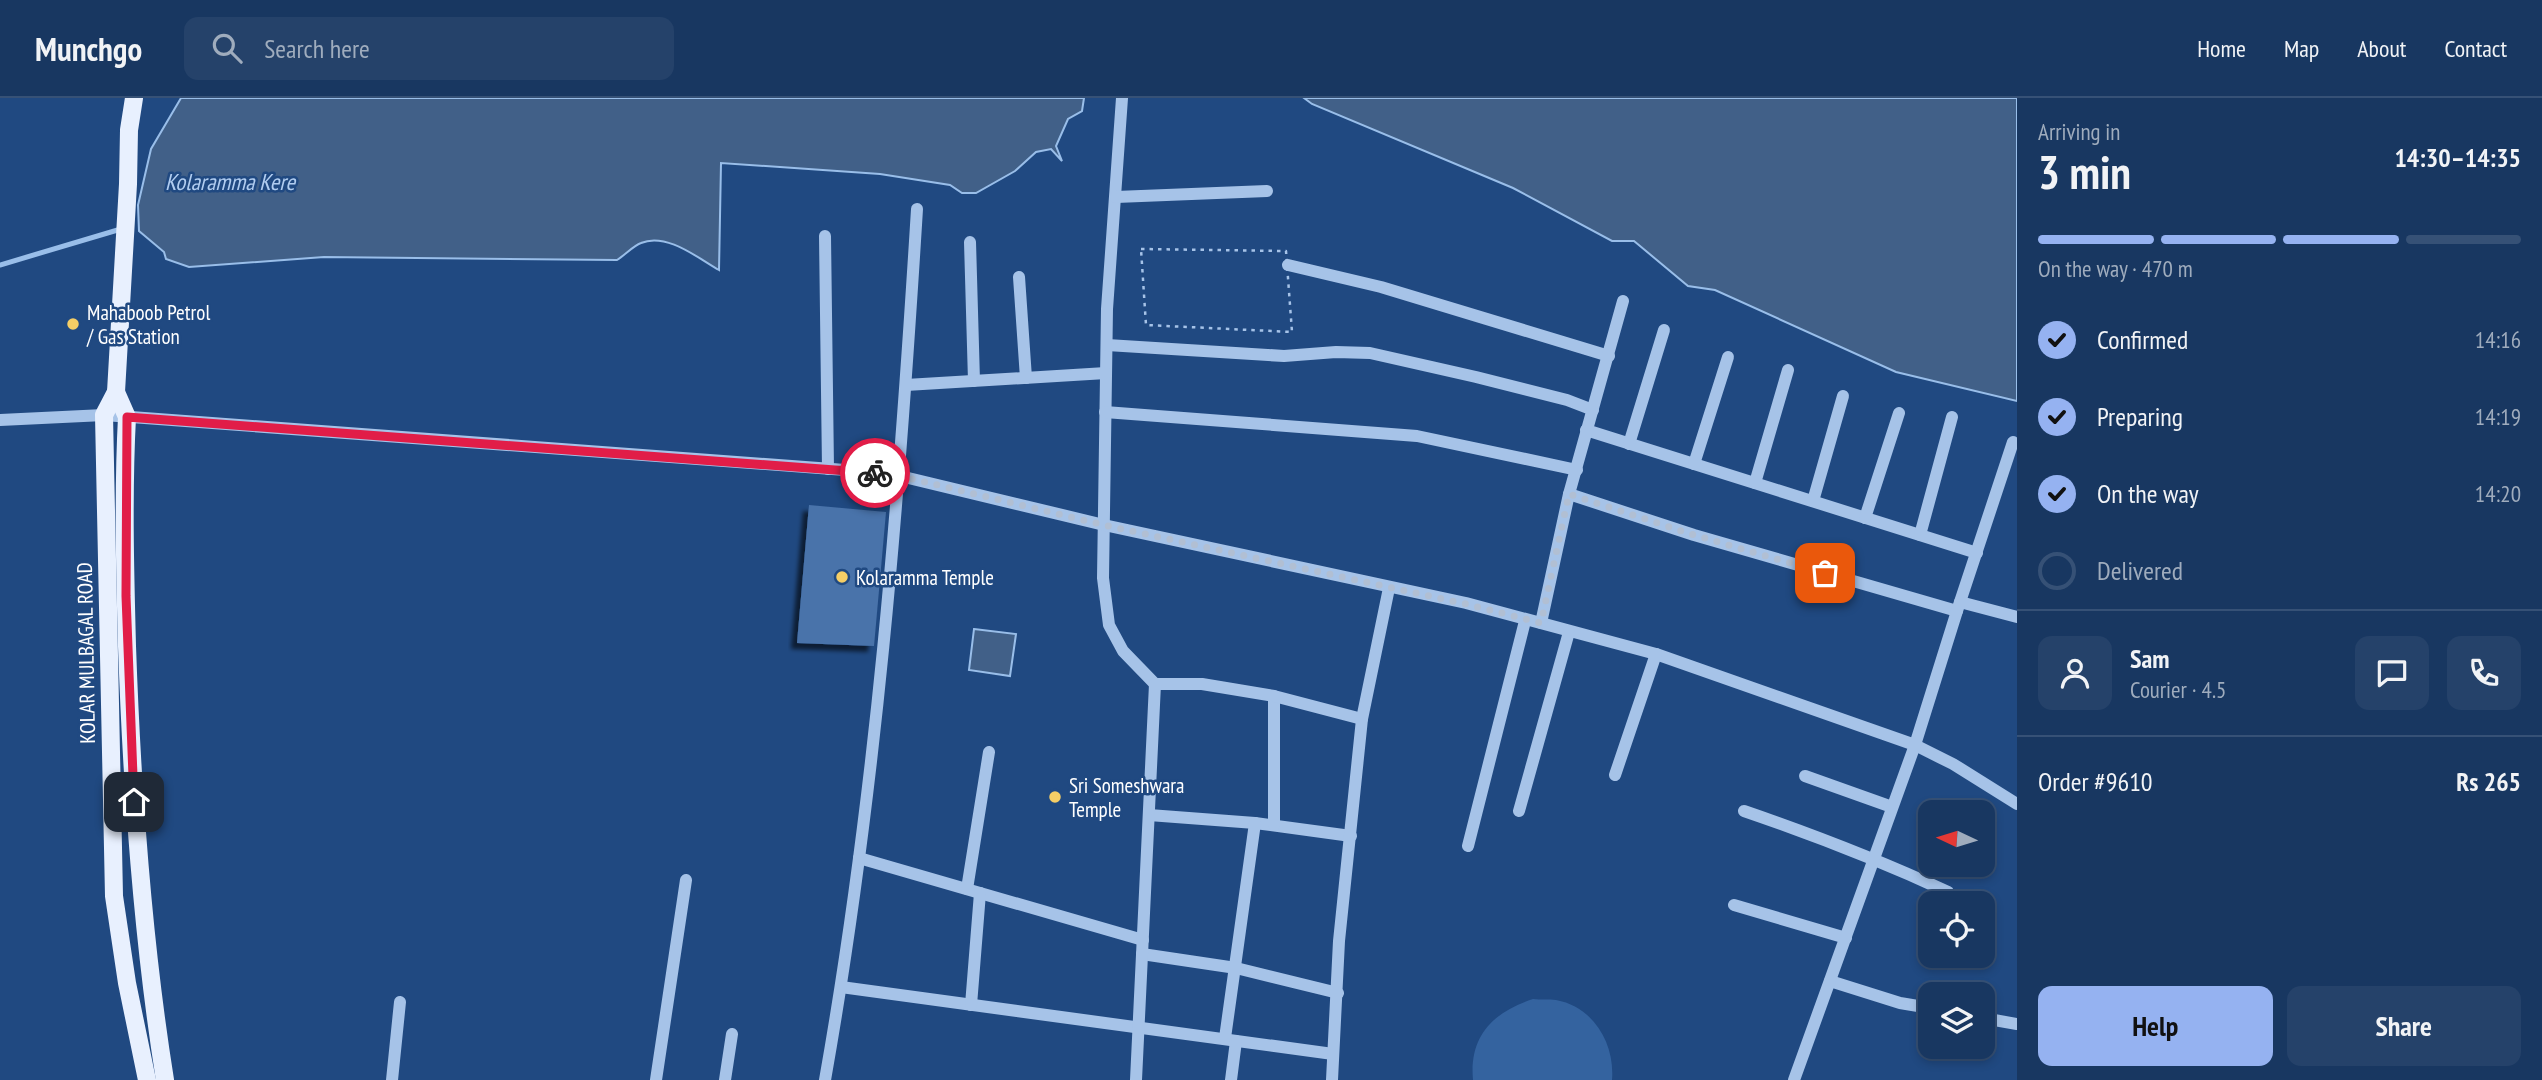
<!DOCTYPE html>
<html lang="en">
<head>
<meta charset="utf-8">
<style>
  body { margin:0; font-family:"PT Sans Narrow",sans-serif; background:#25426a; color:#f1f3f6; height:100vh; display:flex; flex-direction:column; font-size:26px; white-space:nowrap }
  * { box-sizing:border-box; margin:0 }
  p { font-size:23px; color:#9facbd }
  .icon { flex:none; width:38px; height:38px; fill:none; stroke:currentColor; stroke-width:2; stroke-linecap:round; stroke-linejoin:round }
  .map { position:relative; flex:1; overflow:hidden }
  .sheet { display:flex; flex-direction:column; background:#183761; width:525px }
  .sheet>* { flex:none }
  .needle { width:46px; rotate:274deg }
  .buttons { position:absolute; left:1918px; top:702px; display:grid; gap:14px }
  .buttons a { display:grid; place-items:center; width:77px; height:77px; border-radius:14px; background:#183761; box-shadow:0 4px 10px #0003,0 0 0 2px #365176; font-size:35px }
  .pin { position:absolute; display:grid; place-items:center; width:60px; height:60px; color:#fff; margin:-30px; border-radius:14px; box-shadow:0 4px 10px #0006 }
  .courier { position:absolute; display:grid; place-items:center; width:70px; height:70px; margin:-35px; border:5px solid #e11d48; border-radius:50%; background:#fff; color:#222; box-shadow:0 2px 9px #0007 }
  .head em { font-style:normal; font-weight:800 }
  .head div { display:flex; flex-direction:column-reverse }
  .head { display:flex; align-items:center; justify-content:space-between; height:119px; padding:0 21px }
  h1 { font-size:46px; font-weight:800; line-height:52px }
  .bar { display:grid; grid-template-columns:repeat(4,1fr); gap:10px 7px; align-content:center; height:84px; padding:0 21px }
  .bar i { height:9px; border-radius:5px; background:#365176 }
  .bar .selected { background:#95b2f1 }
  .bar p { grid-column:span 4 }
  .line { display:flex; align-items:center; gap:18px; padding:0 21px; border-top:2px solid #365176 }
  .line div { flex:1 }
  .round { display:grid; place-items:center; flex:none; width:74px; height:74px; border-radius:14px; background:#25426a }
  ol { padding:0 21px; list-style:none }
  li { display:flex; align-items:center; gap:21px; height:77px }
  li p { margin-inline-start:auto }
  li .icon { padding:7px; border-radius:50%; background:#95b2f1; color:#111; stroke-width:4 }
  li:last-child { color:#9facbd }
  li i { width:38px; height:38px; border:4px solid #365176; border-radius:50% }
  .button { display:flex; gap:14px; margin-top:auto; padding:14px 21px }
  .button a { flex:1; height:80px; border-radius:14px; background:#95b2f1; color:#111; font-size:28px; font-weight:800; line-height:80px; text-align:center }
  .button a+a { background:#25426a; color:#f1f3f6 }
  header { display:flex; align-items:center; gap:42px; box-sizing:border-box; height:98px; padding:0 35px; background:#183761; border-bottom:2px solid #365176 }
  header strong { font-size:33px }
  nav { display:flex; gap:38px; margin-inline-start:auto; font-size:24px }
  .search { width:490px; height:63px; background:#25426a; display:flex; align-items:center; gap:18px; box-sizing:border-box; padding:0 24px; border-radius:14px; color:#9facbd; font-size:26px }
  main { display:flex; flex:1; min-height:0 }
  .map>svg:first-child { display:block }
  .green { fill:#34639f }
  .water { fill:#416088; stroke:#99bee9; stroke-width:2 }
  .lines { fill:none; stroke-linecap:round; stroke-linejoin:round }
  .stream { stroke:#99bee9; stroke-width:5 }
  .building { fill:#4973aa; filter:url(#shadow) }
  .path { stroke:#a6c3e8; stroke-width:2.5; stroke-dasharray:3.5 5; stroke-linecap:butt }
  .minor { stroke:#a6c3e8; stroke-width:12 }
  .major { stroke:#e8f0fe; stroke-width:18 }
  .done { stroke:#b1bfd3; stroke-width:7; stroke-dasharray:0 12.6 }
  .route { stroke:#e11d48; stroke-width:9 }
  .poi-dot { fill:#f5ce66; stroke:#204981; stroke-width:2.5 }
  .labels { text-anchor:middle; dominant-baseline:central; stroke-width:5; stroke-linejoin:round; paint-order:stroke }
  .poi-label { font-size:21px; fill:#fff; stroke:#204981; text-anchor:start }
  .street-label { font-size:21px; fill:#fff; stroke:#204981 }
  .water-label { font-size:23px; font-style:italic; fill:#b1cdf0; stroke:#204981 }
</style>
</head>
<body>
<header>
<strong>Munchgo</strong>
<div class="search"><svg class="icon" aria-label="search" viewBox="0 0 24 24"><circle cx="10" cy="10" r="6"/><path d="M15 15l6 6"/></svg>Search here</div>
<nav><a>Home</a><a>Map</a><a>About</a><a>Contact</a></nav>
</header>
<main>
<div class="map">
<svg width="2017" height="982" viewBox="0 0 2017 982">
  <defs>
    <filter id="shadow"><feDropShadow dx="-6" dy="6" stdDeviation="2" flood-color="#0009"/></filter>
  </defs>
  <rect width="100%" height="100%" fill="#204981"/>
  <path class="green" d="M1533,901C1540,902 1549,901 1556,902C1594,909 1615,946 1612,982H1473C1469,938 1493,914 1533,901Z"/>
  <g class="water">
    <path d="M181,0H1084L1082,13L1068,21L1056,48L1062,63L1051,51L1036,54L1015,73L976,95H962L950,87L880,76L721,65L719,172C698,160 666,134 641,145C633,148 625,157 617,162L324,159L189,169L166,161L164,154L139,133L138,107L151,51Z"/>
    <polygon points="1304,0 2017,0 2017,303 1896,274 1715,192 1688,188 1634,143 1612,143 1513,90 1312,6"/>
    <polygon points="974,531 1016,536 1010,578 969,572"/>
  </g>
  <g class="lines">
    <polyline class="stream" points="0,167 121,131"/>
  </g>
  <polygon class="building" points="809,407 886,414 874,548 797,545"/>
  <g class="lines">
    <polygon class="path" points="1141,151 1286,153 1292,234 1146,227"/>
    <g class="minor">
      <polyline points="1122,0 1107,211 1103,480 1109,527 1123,553 1155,586"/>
      <polyline points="1116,99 1267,93"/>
      <polyline points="825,138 828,371"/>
      <polyline points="970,144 974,283"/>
      <polyline points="1288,167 1381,189 1609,258"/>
      <polyline points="1019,179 1026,280"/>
      <polyline points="1107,247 1284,258 1336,254 1370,255 1476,279 1567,302 1593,312"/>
      <polyline points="906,287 1106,275"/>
      <polyline points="1105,314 1417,338 1577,372"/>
      <polyline points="0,322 104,317 872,374 900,378 1104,427 1466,505 1656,556 1915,647 1953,666 2017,706"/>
      <polyline points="1586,332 1977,455"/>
      <polyline points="1629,346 1664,232"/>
      <polyline points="1694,366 1728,259"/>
      <polyline points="1755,385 1788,272"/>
      <polyline points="1569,396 1694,437 1957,513"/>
      <polyline points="1813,403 1843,298"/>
      <polyline points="1865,420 1899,315"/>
      <polyline points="1920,437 1952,319"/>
      <polyline points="1960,504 2017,519"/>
      <polyline points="1541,525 1569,396 1623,203"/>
      <polyline points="1615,677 1656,556"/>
      <polyline points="1805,678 1892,709"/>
      <polyline points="1519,713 1569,534"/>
      <path d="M1744,713C1814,737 1881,763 1948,794"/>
      <polyline points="1149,717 1255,725 1351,738"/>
      <polyline points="1274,727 1274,598"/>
      <polyline points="1468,748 1525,523"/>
      <polyline points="859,760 1143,842"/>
      <polyline points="967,791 989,654"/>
      <polyline points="1734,807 1846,840"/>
      <polyline points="1142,856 1236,870 1338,895"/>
      <polyline points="1830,883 1900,905 1930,910"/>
      <path d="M841,889C1005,912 1169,934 1333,956"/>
      <polyline points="971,907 980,795"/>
      <polyline points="1983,920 2017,926"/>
      <polyline points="1225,940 1255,725"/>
      <polyline points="392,982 400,904"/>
      <polyline points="656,982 686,782"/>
      <polyline points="725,982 732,936"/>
      <path d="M825,982C876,694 899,403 917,111"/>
      <polyline points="1136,982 1155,586 1202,586 1274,598 1362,621"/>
      <polyline points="1231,982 1236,943"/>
      <polyline points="1332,982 1339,843 1362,621 1389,490"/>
      <polyline points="1794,982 1915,647 1957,513 2013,344"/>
    </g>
    <g class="major">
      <polyline points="134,0 129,32 128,86 116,294 104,317 114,798 127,885 147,982"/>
      <path d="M116,294L127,319C123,395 125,472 127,548C132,693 142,838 165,982"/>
    </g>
  </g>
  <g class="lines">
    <polyline class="done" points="875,375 900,378 1104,427 1466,506 1541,525 1569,396 1694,437 1825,475"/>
    <polyline class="route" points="134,704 126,498 127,319 875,375"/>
  </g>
  <g class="poi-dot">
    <circle cx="73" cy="226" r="7"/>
    <circle cx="842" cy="479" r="7"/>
    <circle cx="1055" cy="699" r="7"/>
  </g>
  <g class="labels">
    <g class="poi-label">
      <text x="87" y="214">Mahaboob Petrol<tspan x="87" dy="24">/ Gas Station</tspan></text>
      <text x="856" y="479">Kolaramma Temple</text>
      <text x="1069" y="687">Sri Someshwara<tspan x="1069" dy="24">Temple</tspan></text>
    </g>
    <g class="street-label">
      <text transform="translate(86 555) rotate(-91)">KOLAR MULBAGAL ROAD</text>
    </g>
    <g class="water-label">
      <text x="230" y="83">Kolaramma Kere</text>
    </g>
  </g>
</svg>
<div class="buttons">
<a><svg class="needle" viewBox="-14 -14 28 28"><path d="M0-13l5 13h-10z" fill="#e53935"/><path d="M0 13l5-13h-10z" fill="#9facbd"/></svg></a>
<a><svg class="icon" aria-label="locate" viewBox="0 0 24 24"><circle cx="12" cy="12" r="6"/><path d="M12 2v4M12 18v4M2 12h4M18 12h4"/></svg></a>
<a><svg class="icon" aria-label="layers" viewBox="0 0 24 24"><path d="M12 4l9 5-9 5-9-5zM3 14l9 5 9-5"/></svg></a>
</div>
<div class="pin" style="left:1825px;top:475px;background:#ea580c"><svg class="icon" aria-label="bag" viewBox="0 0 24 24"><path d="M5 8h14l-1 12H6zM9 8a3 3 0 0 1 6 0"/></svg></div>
<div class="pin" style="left:134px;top:704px;background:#1f2937"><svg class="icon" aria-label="home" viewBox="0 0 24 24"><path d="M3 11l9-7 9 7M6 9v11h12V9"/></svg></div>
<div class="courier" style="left:875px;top:375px"><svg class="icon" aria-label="bike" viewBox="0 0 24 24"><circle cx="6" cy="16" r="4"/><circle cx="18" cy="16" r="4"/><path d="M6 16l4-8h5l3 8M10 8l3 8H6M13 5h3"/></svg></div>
</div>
<section class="sheet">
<div class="head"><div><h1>3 min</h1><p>Arriving in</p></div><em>14:30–14:35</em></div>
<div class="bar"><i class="selected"></i><i class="selected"></i><i class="selected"></i><i></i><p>On the way · 470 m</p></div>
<ol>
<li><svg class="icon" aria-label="check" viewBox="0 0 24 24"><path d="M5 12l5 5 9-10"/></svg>Confirmed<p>14:16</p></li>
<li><svg class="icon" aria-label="check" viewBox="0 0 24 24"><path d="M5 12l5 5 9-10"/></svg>Preparing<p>14:19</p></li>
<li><svg class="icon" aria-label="check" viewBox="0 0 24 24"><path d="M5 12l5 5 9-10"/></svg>On the way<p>14:20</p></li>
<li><i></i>Delivered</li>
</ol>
<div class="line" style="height:126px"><a class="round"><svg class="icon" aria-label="person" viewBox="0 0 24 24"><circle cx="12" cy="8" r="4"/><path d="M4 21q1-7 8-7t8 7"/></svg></a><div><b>Sam</b><p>Courier · 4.5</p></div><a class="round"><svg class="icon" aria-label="chat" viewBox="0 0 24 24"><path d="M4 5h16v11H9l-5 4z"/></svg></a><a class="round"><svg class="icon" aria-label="phone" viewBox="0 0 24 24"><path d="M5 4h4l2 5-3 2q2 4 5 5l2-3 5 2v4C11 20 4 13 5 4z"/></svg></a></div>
<div class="line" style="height:91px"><div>Order #9610</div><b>Rs 265</b></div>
<div class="button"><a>Help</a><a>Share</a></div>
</section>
</main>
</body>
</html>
